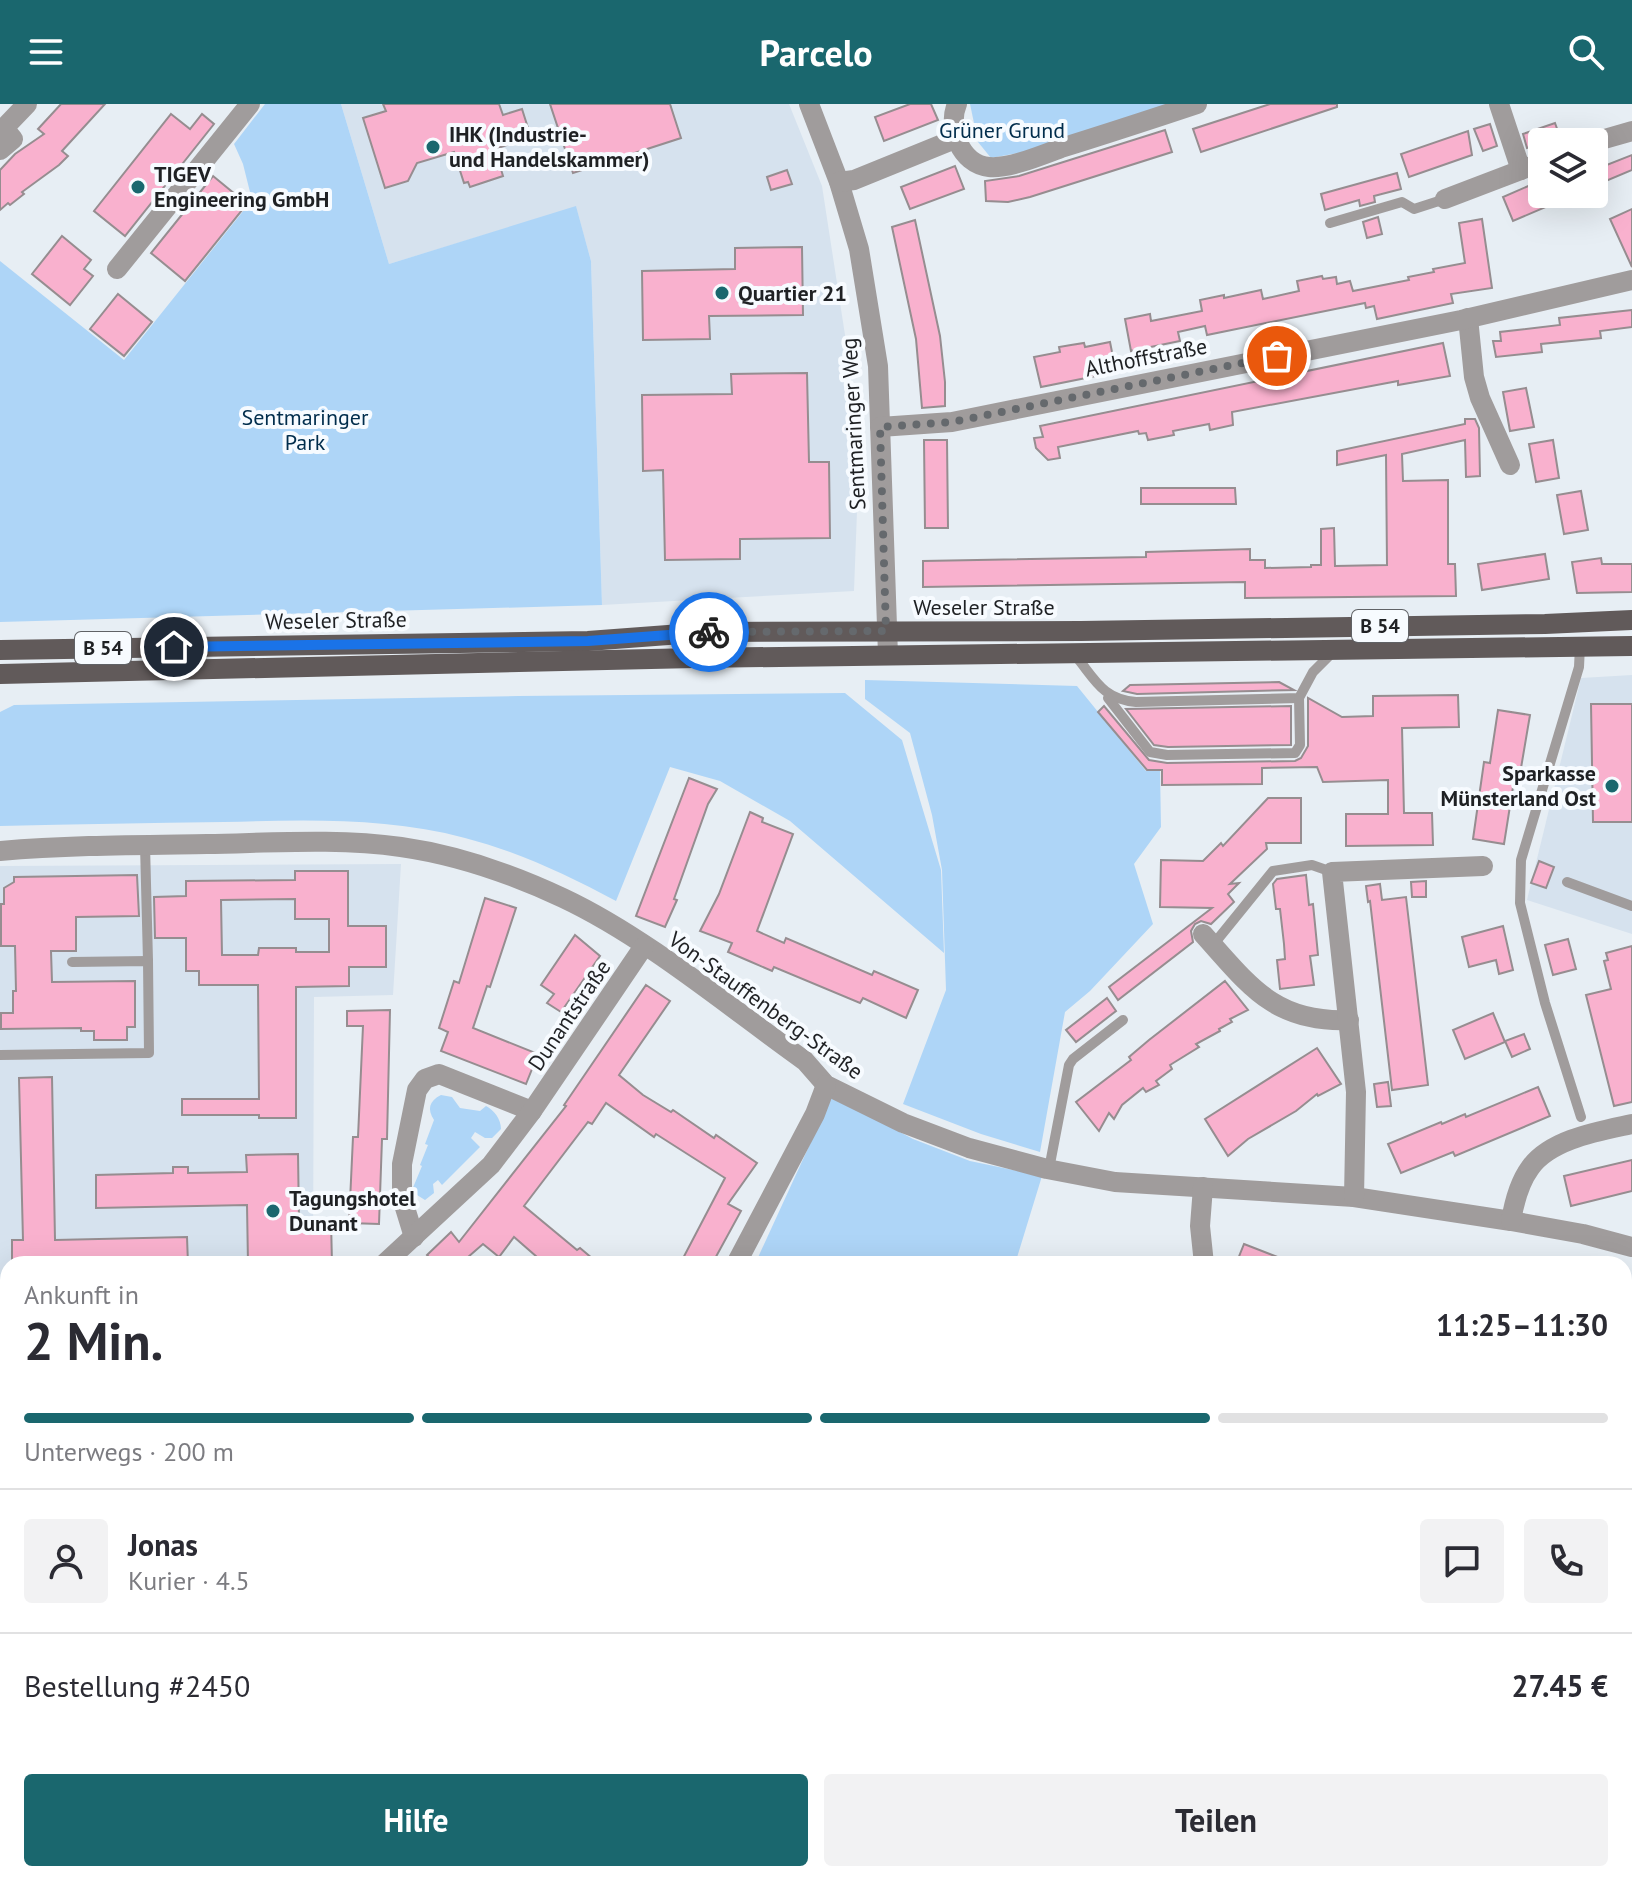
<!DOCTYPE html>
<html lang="de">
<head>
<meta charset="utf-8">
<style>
  body { margin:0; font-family:"PT Sans",sans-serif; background:#f2f2f3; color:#2b2b33; height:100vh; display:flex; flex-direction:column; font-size:30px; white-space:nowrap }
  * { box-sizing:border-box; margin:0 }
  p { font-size:26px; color:#7c7c81 }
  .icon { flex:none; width:44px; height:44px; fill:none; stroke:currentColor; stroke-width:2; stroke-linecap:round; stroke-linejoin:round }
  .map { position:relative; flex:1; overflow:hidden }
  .drawer { position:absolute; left:0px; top:1152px; width:1632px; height:626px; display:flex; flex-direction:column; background:#fff; border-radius:24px 24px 0 0; box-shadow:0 8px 32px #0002 }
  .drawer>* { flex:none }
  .buttons { position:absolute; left:1528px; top:24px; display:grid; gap:16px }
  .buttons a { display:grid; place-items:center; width:80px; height:80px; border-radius:8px; background:#fff; box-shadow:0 8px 32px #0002; font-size:40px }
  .pin { position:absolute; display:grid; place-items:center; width:68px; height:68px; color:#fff; margin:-34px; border:4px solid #fff; border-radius:50%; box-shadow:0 2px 8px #0007 }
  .courier { position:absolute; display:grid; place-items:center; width:80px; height:80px; margin:-40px; border:6px solid #1a73e8; border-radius:50%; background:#fff; color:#222; box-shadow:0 2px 10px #0007 }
  .headline em { font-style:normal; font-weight:800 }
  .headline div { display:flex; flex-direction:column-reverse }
  .headline { display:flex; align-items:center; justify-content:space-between; height:136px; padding:0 24px }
  h1 { font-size:52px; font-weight:800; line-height:60px }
  .bar { display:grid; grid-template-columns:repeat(4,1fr); gap:12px 8px; align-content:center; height:96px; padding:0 24px }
  .bar i { height:10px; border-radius:6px; background:#e1e1e2 }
  .bar .active { background:#1a676e }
  .bar p { grid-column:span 4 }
  .line { display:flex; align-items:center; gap:20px; padding:0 24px; border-top:2px solid #e1e1e2 }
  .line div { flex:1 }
  .round { display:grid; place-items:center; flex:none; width:84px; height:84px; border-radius:8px; background:#f2f2f3 }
  .primary-button { display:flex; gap:16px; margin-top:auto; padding:16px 24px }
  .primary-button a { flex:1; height:92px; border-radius:8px; background:#1a676e; color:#fff; font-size:32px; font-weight:800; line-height:92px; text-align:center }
  .primary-button a+a { background:#f2f2f3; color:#2b2b33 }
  header { display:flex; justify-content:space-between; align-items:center; height:104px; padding:0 24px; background:#1a676e; color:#fff; font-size:36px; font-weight:800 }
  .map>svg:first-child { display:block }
  .built { fill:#d6e2ee }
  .green { fill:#aed5f7 }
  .forest { fill:#87c0f0 }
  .building { fill:#f9b1ce; stroke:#968d90; stroke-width:2; fill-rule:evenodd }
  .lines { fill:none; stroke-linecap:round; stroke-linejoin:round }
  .service { stroke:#a09c9c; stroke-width:10 }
  .minor { stroke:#a09c9c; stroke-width:20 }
  .primary { stroke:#615a5a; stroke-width:20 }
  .done { stroke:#65696d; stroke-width:8; stroke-dasharray:0 14.4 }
  .route { stroke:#1a73e8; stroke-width:10 }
  .poi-dot { fill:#1a676e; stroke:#f7fbff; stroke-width:3 }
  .labels { text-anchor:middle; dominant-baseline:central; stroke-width:8; stroke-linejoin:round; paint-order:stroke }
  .shield { fill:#f7fbff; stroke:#606266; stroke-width:2 }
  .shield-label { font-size:20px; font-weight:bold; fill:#1f2124 }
  .park-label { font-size:22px; fill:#012d4c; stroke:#f7fbff }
  .poi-label { font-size:22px; font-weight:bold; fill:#1f2124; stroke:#f7fbff; text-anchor:start }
  .street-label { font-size:22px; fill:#1f2124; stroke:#f7fbff }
</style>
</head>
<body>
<header><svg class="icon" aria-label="menu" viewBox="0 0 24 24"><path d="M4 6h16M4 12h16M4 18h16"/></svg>Parcelo<svg class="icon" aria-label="search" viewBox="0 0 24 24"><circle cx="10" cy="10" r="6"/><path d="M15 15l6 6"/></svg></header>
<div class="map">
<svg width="1632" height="1777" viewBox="0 0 1632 1777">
  <rect width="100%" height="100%" fill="#e7eef4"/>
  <g class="built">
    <polygon points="341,0 789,0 822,82 860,328 854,487 602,501 591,157 576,103 389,160"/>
    <polygon points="1632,571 1632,830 1527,796 1581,574"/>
    <polygon points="401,760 393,891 314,893 313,1160 8,1160 8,1220 0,1214 0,762"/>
  </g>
  <g class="green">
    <polygon points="265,0 341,0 389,160 576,102 591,157 602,501 0,518 0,157 124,256 252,96 243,60 234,40"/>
    <polygon points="970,0 1172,0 1035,46 991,54 978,38"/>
    <polygon points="865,576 1077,582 1146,667 1160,667 1161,723 1134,760 1153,820 1090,887 1065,908 1040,1048 981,1030 903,1000 946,886 942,766 932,711 910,629 865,595"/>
    <path d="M845,589L902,636L941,766L944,849L790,717L720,677L670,663L616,797C567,771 519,748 465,734C386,713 305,716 224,718C150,719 75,720 0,722V608L14,601L518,592Z"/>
    <path d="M441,991L452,993L460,1004L480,1007L486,1002C494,1006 501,1015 501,1025L492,1034H485L475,1028L471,1034L480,1043L442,1081L438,1076L433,1080L434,1089L425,1096L417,1091L412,1093V1086L422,1062L420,1061L428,1041L425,1040L434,1016C427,1005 429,997 441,991Z"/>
    <polygon points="832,992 913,1035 970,1057 1042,1072 1015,1160 755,1160"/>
    <polygon points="1624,1681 1632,1682 1632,1777 1549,1777 1524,1770 1624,1770"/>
  </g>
  <polygon class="forest" points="166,1770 229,1770 253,1777 148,1777"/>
  <g class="building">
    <polygon points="61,0 105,0 62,47 68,52 59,61 22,88 24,90 10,101 8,99 0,106 0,66 15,50 44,30 38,25"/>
    <polygon points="383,0 499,0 503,11 522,5 528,24 521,26 524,35 495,45 503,72 470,83 468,78 464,79 454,48 417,59 408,77 385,84 363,14 386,7"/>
    <polygon points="550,0 670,0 681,34 573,69"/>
    <polygon points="910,0 931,0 938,16 884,37 875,13"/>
    <polygon points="1270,0 1337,0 1337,3 1201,48 1193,25"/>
    <polygon points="171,10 190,25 202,10 214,20 125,132 94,107"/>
    <polygon points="1555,19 1560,33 1527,44 1523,30"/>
    <polygon points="1490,20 1497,42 1483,47 1474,25"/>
    <polygon points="1165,26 1172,48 1030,93 1008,98 986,97 985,77 1019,72"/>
    <polygon points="1468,27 1472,51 1409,73 1401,50"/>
    <polygon points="1632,51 1632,66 1594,82 1594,66"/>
    <polygon points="955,62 964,85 910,105 901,83"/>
    <polygon points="787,66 792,80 771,86 767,73"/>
    <polygon points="1397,69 1401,85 1374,92 1375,98 1360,102 1359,96 1325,106 1321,90"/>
    <polygon points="213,72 247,100 185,177 151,149"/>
    <polygon points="1542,76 1542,90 1576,90 1513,117 1503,93"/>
    <polygon points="1632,105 1632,163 1610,115"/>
    <polygon points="1378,113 1382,130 1367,134 1363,118"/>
    <polygon points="1482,115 1492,184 1451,190 1453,199 1377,215 1374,202 1366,204 1365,199 1207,231 1205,222 1178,228 1180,237 1131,247 1125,215 1150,210 1151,217 1202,207 1200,196 1224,191 1224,194 1261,186 1263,195 1299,187 1297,177 1322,172 1323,175 1336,173 1337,180 1350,177 1353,187 1409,176 1408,173 1434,168 1433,165 1465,159 1459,119"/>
    <polygon points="915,116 940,232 945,278 945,302 922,304 916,235 892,123"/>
    <polygon points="62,132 91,156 84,165 93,172 70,201 32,170"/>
    <polygon points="802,143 803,211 709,212 710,235 643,236 642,167 735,165 735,144"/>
    <polygon points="118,190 152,218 124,252 90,225"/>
    <polygon points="1632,206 1632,223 1600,227 1601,234 1541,240 1542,248 1496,253 1493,237 1501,237 1500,228 1560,221 1559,214"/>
    <polygon points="1110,238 1116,268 1041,283 1034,253 1060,248 1059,243 1071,241 1084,239 1085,243"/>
    <polygon points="1443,239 1450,272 1398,281 1398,277 1232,308 1233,321 1210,326 1209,320 1173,327 1174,331 1148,336 1146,329 1139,330 1138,327 1058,343 1060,354 1048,356 1036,344 1034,334 1043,333 1040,322"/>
    <polygon points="807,269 809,358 829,358 830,434 740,435 740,455 665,456 663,366 643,367 642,291 732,290 731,270"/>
    <polygon points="1526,284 1534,323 1510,327 1503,288"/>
    <polygon points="1465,315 1475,315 1479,324 1480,372 1466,373 1465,336 1402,350 1403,377 1448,376 1448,460 1455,460 1456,492 1245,494 1245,478 923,483 923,457 1146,453 1146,448 1250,445 1250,456 1265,456 1265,464 1311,463 1311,461 1321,461 1321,425 1334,424 1335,462 1387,461 1386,351 1337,361 1337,347 1465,320"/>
    <polygon points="924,336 947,336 948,424 925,424"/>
    <polygon points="1553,336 1559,374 1536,378 1529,340"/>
    <polygon points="1141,384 1235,384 1236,400 1141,400"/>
    <polygon points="1581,387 1588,426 1564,430 1557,391"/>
    <polygon points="1545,450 1549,475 1482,486 1478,460"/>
    <polygon points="1601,454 1602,460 1632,460 1632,488 1577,489 1572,458"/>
    <polygon points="1279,578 1294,586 1137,590 1123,587 1130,581"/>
    <polygon points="1458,591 1459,623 1402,624 1404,709 1432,709 1433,741 1346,742 1346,710 1388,710 1388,676 1323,678 1317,663 1262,664 1262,680 1162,681 1162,666 1147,666 1098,608 1104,602 1149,656 1167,659 1295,657 1301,654 1308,642 1308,594 1342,613 1373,612 1373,592"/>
    <polygon points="1591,600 1632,600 1632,718 1593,718"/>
    <polygon points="1291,602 1291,641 1168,643 1154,641 1126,605"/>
    <polygon points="1498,606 1530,611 1521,664 1516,664 1504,740 1473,735 1484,658 1490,659"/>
    <polygon points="689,674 717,685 708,700 674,795 677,796 665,823 636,812"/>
    <polygon points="1268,694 1301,694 1301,739 1266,739 1267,745 1230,780 1239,779 1228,790 1234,798 1211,820 1201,817 1195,820 1191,827 1193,838 1118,896 1109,883 1212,804 1160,803 1161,756 1203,757 1221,739 1223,742"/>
    <polygon points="750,708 763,714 762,718 793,730 757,827 784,839 786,834 872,871 874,867 918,886 906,914 863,894 860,899 774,863 772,867 749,857 728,848 732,839 700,827 719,790"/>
    <polygon points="1539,757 1554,763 1546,784 1531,779"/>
    <path d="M295,767H348V822H386V863H349V882L296,883V1014H259V1011H182V995H259L258,881H199V867H186V834H155L154,793L186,792V777L295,776ZM295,795V815H329V848H296V844H259L258,851H222L221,796Z"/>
    <polygon points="137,771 139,812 76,813 76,847 51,847 52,878 135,877 135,923 127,923 127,936 94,936 94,927 81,927 81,924 1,925 1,909 13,909 13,887 16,887 15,842 1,842 1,800 4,800 4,784 14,778 14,773"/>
    <polygon points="1306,771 1309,801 1313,800 1318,851 1310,852 1314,881 1280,885 1277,856 1285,855 1284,840 1280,805 1276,805 1273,780 1277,775"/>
    <polygon points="1426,777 1426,793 1412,793 1411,778"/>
    <polygon points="1380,780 1382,796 1406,793 1428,981 1392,986 1370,797 1368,798 1366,782"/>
    <polygon points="485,794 516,804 490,883 487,882 473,924 538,950 526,980 441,947 448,928 439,924 454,877 459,879"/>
    <polygon points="1503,822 1513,866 1499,870 1496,856 1469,863 1462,833"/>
    <polygon points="575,831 600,852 561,908 547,899 554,890 541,881"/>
    <polygon points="1568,835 1576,865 1553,871 1545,841"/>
    <polygon points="1632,842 1632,998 1614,1002 1586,891 1611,885 1604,857 1608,856 1606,849"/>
    <polygon points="1225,877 1248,906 1230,915 1232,918 1219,925 1220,927 1196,940 1199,943 1170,961 1172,965 1156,977 1159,981 1146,988 1143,984 1122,1001 1114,1015 1109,1009 1099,1027 1076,998 1131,956 1129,953 1149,936"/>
    <polygon points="646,881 670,897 619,971 643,991 671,1008 673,1006 714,1034 716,1031 757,1059 728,1100 741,1107 712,1160 680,1160 725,1074 656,1030 654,1033 606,999 592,1020 588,1018 524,1102 577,1146 580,1144 599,1160 545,1160 514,1133 499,1153 483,1140 460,1160 436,1160 427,1151 451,1128 459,1138 566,1002 564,1001"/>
    <polygon points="1107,894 1116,907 1076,938 1066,926"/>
    <polygon points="390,906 387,1035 382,1035 379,1120 349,1119 353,1033 358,1033 363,922 347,922 347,907"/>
    <polygon points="1493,909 1505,938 1465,955 1453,926"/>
    <polygon points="1524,930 1530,945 1512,953 1505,937"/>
    <polygon points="1317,944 1341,980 1318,992 1317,990 1296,1007 1248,1035 1228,1052 1205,1015"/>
    <polygon points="52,973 55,1136 187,1133 188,1160 12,1160 12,1136 23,1136 19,974"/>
    <polygon points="1388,978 1391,1002 1377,1003 1374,980"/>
    <polygon points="1538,983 1550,1012 1455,1052 1453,1048 1401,1069 1388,1040 1441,1018 1442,1020 1465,1010 1466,1013"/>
    <polygon points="298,1050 299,1116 331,1116 332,1160 248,1160 247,1101 96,1104 96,1071 173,1069 173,1063 188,1063 188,1069 247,1068 246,1051"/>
    <polygon points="1632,1056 1632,1087 1571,1102 1564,1072"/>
    <polygon points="1244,1140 1293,1159 1293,1160 1236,1160"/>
  </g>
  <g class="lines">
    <g class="service">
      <polyline points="1330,119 1402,98 1414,105 1445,95"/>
      <polyline points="1580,542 1579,563 1521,756 1520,799 1545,899 1581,1013"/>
      <path d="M1075,551C1095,575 1102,595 1136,598L1299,594L1313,568L1334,547"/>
      <polyline points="1108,594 1150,648 1167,651 1295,649 1300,641 1299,594"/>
      <polyline points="145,741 148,857"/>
      <polyline points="1567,778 1632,802"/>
      <polyline points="1213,841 1273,767 1312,761 1332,768"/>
      <polyline points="0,951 149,949 148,857 72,858"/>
      <polyline points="1049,1065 1069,961 1073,955 1123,916"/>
    </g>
    <g class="minor">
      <polyline points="809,0 839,78 859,145 878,262 888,551"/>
      <path d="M957,0C947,23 960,60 989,63C1009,65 1042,51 1061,44C1106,30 1152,15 1197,0"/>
      <polyline points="1499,0 1521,66 1542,58"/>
      <polyline points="1594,38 1632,27"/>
      <polyline points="0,46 13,35 4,24 27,0"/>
      <polyline points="839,78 854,76 955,35"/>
      <polyline points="1445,95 1521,66"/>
      <polyline points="117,165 250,0"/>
      <polyline points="1468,214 1474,273 1480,294 1510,361"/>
      <polyline points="880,323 952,318 1461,216 1632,176"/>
      <path d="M0,747C69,741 138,741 207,740C271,739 337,734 401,743C457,751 512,770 563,794C646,833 729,903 805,957L826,981L903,1019L969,1044L1047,1065L1115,1078L1354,1093L1511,1117L1583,1130L1632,1143"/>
      <path d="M1203,830C1249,881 1274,919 1349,916"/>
      <polyline points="1203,1083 1200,1122 1204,1160"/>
      <polyline points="1354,1093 1356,988 1332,768 1483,762"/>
      <path d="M1511,1117C1514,1099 1519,1079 1530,1064C1550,1035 1600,1027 1632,1020"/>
      <polyline points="414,1133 402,1094 402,1060 417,986 425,975 439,970 532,1007"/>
      <polyline points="384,1160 491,1061 532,1007 644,842"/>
      <polyline points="736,1160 815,1010 826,981"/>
      <polyline points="0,1224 8,1229"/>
      <polyline points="1624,1265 1632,1266"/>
      <polyline points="1624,1508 1632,1509"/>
      <polyline points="0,1523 8,1512"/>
      <polyline points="0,1649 8,1656"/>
      <polyline points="311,1770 333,1777"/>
      <polyline points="1192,1770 1203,1777"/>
      <polyline points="99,1777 106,1770"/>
      <polyline points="354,1777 356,1770"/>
      <polyline points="691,1777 693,1770"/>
    </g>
    <g class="primary">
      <polyline points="0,546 588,537 708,528 1081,527 1545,520 1632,516"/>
      <polyline points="0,570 695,554 1632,542"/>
    </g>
  </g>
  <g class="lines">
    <polyline class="done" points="709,528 886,527 880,323 952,318 1277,252"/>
    <polyline class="route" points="174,543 588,537 709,528"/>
  </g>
  <g class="poi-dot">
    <circle cx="433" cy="43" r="8"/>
    <circle cx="138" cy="83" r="8"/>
    <circle cx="722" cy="189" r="8"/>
    <circle cx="1612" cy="682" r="8"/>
    <circle cx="273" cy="1107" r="8"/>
  </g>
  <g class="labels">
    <g class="shield">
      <rect x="1352" y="506" width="56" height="32" rx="6"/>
      <rect x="75" y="528" width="56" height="32" rx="6"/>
    </g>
    <g class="shield-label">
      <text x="1380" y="522">B 54</text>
      <text x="103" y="544">B 54</text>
    </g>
    <g class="park-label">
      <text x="1002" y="26">Grüner Grund</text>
      <text x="305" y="313">Sentmaringer<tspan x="305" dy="25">Park</tspan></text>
    </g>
    <g class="poi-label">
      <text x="449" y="30">IHK (Industrie-<tspan x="449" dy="25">und Handelskammer)</tspan></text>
      <text x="154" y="70">TIGEV<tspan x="154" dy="25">Engineering GmbH</tspan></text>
      <text x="738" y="189">Quartier 21</text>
      <text x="1596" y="669" text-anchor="end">Sparkasse<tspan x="1596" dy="25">Münsterland Ost</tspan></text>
      <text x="289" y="1094">Tagungshotel<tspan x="289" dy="25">Dunant</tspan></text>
    </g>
    <g class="street-label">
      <text transform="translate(1146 253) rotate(-11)">Althoffstraße</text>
      <text transform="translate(853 320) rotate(-93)">Sentmaringer Weg</text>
      <text x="984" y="503">Weseler Straße</text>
      <text transform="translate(336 516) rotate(-1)">Weseler Straße</text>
      <text transform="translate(766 901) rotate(36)">Von-Stauffenberg-Straße</text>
      <text transform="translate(569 911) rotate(-56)">Dunantstraße</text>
    </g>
  </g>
</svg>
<div class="buttons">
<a><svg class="icon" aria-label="layers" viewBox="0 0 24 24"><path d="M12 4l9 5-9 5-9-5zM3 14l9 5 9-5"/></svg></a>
</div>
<div class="pin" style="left:1277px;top:252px;background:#ea580c"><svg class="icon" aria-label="bag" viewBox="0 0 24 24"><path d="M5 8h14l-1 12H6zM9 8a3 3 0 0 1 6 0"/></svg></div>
<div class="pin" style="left:174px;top:543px;background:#1f2937"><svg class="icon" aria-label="home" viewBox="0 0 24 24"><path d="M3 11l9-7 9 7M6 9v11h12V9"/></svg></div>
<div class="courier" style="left:709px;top:528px"><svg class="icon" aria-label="bike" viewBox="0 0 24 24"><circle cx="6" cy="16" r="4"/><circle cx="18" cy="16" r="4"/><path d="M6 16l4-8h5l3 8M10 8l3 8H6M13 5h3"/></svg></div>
<section class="drawer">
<div class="headline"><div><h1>2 Min.</h1><p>Ankunft in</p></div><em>11:25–11:30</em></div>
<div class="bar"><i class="active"></i><i class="active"></i><i class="active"></i><i></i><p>Unterwegs · 200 m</p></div>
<div class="line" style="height:144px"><a class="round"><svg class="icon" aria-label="person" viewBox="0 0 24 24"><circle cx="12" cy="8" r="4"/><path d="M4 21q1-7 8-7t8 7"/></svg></a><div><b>Jonas</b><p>Kurier · 4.5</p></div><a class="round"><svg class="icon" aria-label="chat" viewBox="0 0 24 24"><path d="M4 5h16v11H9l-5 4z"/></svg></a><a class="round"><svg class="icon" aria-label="phone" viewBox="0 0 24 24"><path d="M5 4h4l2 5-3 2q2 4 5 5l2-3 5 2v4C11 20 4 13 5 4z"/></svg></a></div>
<div class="line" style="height:104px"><div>Bestellung #2450</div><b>27.45 €</b></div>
<div class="primary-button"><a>Hilfe</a><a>Teilen</a></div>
</section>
</div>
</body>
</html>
